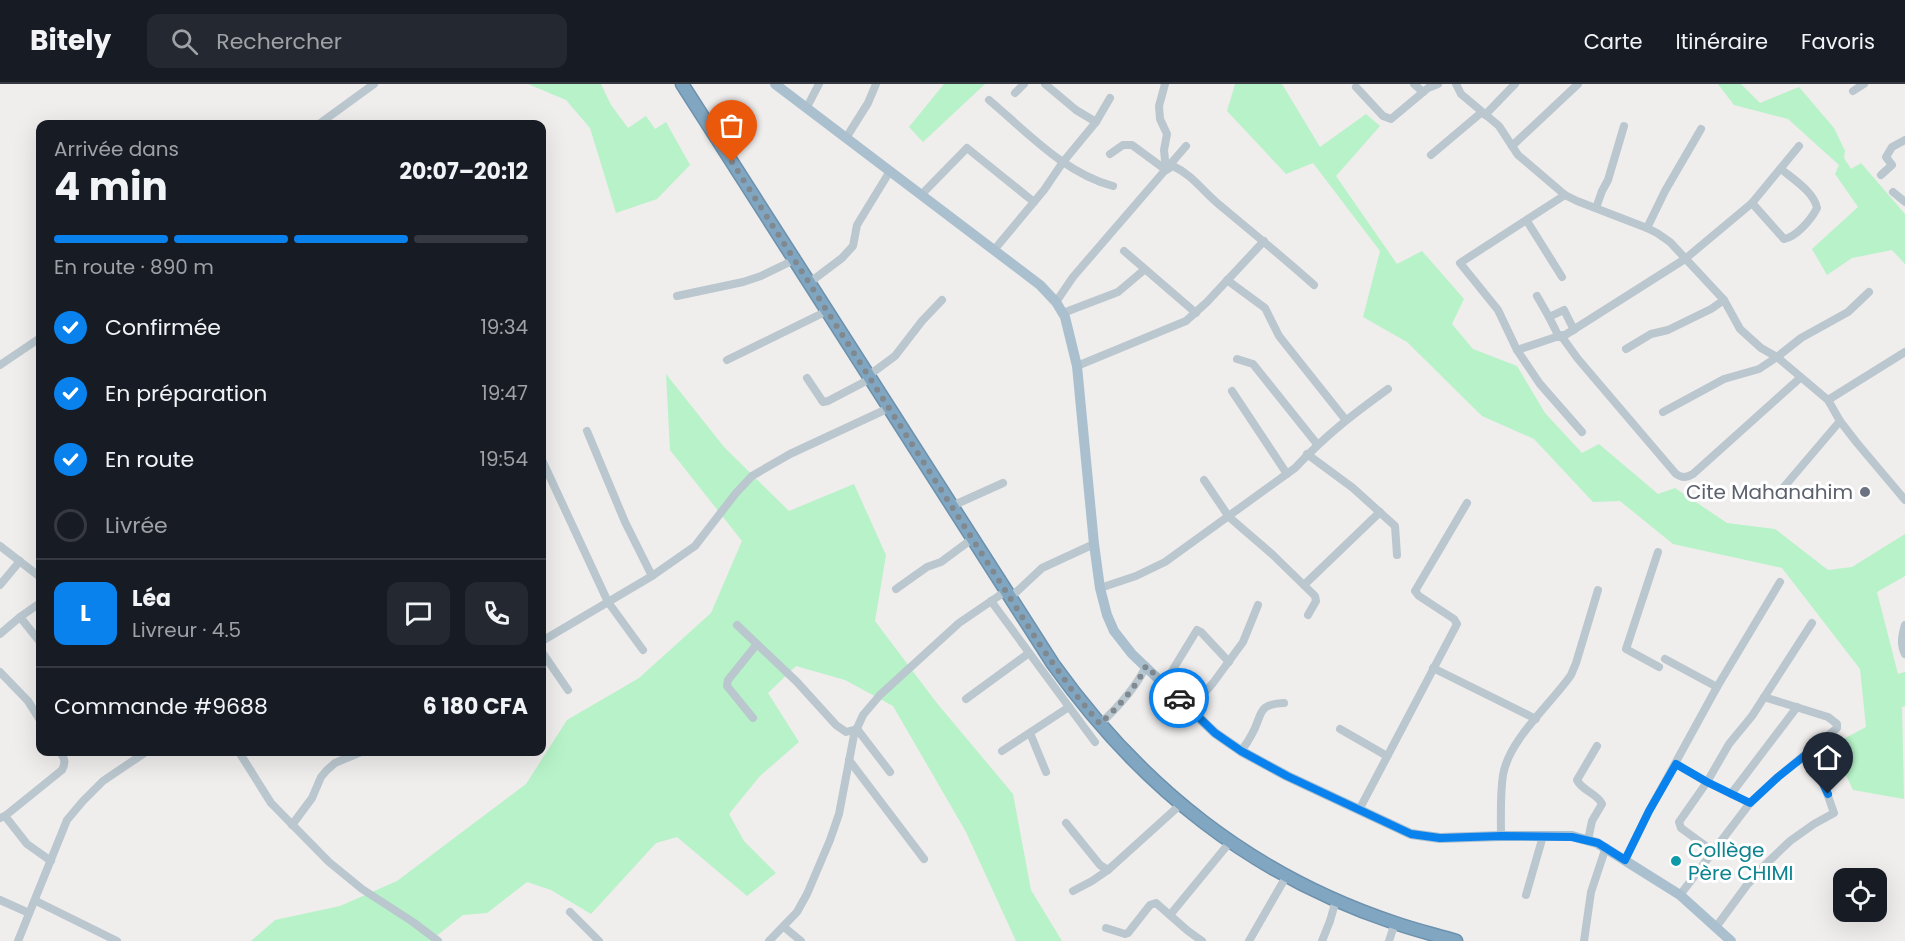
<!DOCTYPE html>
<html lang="fr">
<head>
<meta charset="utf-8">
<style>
  body { margin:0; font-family:Poppins,sans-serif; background:#242831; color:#f1f3f6; height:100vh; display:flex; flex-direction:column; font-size:22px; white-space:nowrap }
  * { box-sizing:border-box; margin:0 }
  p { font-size:20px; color:#9ea1a6 }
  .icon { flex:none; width:33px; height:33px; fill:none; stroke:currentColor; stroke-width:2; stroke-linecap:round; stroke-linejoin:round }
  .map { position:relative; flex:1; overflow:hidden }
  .panel { position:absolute; left:36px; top:36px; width:510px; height:636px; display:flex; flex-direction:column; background:#171b24; border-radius:12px; box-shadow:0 6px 24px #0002 }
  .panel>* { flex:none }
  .buttons { position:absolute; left:1833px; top:784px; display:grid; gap:12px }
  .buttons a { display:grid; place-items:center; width:54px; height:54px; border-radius:12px; background:#171b24; box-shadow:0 6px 24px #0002; font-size:30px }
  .pin { position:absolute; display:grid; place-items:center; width:51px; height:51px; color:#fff; margin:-62px -26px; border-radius:50% 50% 50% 0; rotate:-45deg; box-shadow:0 0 6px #0007 }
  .pin .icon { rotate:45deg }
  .courier { position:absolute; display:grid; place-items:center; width:60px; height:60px; margin:-30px; border:4px solid #0982ee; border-radius:50%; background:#fff; color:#222; box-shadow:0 2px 8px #0007 }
  .head em { font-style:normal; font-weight:700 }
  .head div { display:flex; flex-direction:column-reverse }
  .head { display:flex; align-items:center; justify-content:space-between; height:102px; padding:0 18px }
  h1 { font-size:39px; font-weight:700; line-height:45px }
  .bar { display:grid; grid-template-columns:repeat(4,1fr); gap:9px 6px; align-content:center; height:72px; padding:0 18px }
  .bar i { height:8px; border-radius:4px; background:#363941 }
  .bar .selected { background:#0982ee }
  .bar p { grid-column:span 4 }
  .line { display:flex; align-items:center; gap:15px; padding:0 18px; border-top:2px solid #363941 }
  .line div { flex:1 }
  .round { display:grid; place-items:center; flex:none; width:63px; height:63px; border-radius:12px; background:#242831 }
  ol { padding:0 18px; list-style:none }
  li { display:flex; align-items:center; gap:18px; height:66px }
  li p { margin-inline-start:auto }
  li .icon { padding:6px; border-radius:50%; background:#0982ee; color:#fff; stroke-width:4 }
  li:last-child { color:#9ea1a6 }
  li i { width:33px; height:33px; border:3px solid #363941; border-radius:50% }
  header { display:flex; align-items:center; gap:36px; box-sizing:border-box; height:84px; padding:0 30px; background:#171b24; border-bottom:2px solid #363941 }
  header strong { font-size:28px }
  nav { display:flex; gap:33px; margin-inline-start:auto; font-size:21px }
  .search { width:420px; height:54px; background:#242831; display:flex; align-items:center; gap:15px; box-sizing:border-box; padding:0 21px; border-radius:12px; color:#9ea1a6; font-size:22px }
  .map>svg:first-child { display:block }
  .green { fill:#b7f2c8 }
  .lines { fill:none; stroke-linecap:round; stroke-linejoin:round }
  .highway-casing { stroke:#6b91ad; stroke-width:15 }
  .minor { stroke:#bac7ce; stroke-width:8 }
  .major { stroke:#aac0cf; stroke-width:10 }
  .highway { stroke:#80a6c1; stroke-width:12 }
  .done { stroke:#80898f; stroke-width:6; stroke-dasharray:0 10.8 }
  .route { stroke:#0982ee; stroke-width:8 }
  .worship-dot { fill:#6b7280; stroke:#fff; stroke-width:2 }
  .culture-dot { fill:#0f9aa8; stroke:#fff; stroke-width:2 }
  .labels { text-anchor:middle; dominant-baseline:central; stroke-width:6; stroke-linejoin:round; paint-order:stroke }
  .worship-label { font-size:20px; fill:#5b616d; stroke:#fff; text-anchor:end }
  .culture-label { font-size:20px; fill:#0d838f; stroke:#fff; text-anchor:start }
</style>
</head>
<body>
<header>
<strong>Bitely</strong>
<div class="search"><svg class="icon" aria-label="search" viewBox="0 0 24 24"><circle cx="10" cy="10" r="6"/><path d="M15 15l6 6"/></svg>Rechercher</div>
<nav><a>Carte</a><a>Itinéraire</a><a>Favoris</a></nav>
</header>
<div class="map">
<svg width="1905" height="857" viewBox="0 0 1905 857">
  <rect width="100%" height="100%" fill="#f0eded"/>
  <g class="green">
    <polygon points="528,0 601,0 611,21 628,44 646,32 655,45 666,38 690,81 657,115 616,129 590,44 566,16"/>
    <polygon points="944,0 985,0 923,58 909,43"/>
    <polygon points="1235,0 1282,0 1320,63 1366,30 1380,42 1336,92 1397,180 1422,167 1464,215 1452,240 1473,265 1517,282 1545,329 1582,369 1599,360 1658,410 1675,404 1727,439 1775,445 1828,486 1852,483 1905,450 1905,492 1877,508 1898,590 1905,588 1905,622 1902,623 1904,715 1853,706 1832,661 1866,643 1860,585 1782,484 1673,460 1620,417 1593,418 1534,355 1482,332 1407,258 1363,233 1380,167 1313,79 1286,90 1227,27"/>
    <polygon points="1718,0 1741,0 1760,19 1799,3 1834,44 1845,67 1844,74 1851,85 1861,79 1905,130 1905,180 1892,166 1852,174 1827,191 1812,165 1858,123 1835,90 1839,81 1788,35 1734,21"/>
    <polygon points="666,290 724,363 789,427 854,400 886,471 875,537 936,618 1013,710 1031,806 1062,857 1016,857 966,748 893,622 845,596 796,582 768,609 799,658 760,692 729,730 744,757 776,789 747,812 677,753 656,759 591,830 551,806 527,798 487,829 463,831 430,857 251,857 275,836 340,822 397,797 526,700 567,636 639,594 711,529 742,457 670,366"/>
  </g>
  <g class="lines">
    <defs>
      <path id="highway" d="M682,0L1053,580C1141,703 1251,791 1395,839C1415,846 1436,851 1456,857"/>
    </defs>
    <use href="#highway" class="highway-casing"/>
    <g class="minor">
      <polyline points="1045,0 1076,26 1096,38"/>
      <polyline points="1165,0 1159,22 1160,35 1167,50 1164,66 1166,86"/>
      <polyline points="1414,0 1423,8"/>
      <polyline points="1456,0 1461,10 1499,42 1518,71 1565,111 1577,117 1647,144 1657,149 1670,158 1724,216 1740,245 1761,264 1777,273 1828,316 1840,337 1857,359 1905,416"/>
      <polyline points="1356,3 1383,32 1391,35 1428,4 1438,0"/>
      <polyline points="1853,7 1864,0"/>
      <polyline points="1015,9 1024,0"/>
      <path d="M989,16C1027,48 1064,89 1113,102"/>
      <polyline points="807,23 819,0"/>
      <polyline points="1485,31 1515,0"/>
      <polyline points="319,40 374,0"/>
      <polyline points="846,54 868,19 876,0"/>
      <polyline points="1512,62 1578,0"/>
      <path d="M1799,62L1752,119L1685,175L1562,253L1578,275L1676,390C1682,394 1686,394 1693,390L1800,294"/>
      <polyline points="1110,70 1123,61 1132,61 1166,86"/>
      <polyline points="1431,71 1482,28"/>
      <path d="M1166,86L1173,82C1193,91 1205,110 1222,123C1253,149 1284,174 1314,201"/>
      <polyline points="1881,91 1892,81 1886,73 1892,63 1905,56"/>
      <polyline points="1893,108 1905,118"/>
      <polyline points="921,111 967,64 1034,118"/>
      <polyline points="1565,111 1460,179 1498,226 1517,266 1540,300 1582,348"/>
      <path d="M1752,119L1784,155C1796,153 1811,136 1817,124C1814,108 1793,95 1781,85"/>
      <polyline points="1596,124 1602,107 1608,96 1624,42"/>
      <polyline points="1527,137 1562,193"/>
      <polyline points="1647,144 1665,107 1701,45"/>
      <polyline points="994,166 1044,106 1063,78 1096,38 1110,14"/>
      <polyline points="1124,167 1196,229"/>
      <polyline points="1227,196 1265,224 1279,252 1345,335"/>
      <polyline points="809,199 842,174 853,162 857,141 890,87"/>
      <polyline points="677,212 743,198 761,192 794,176"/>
      <polyline points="1537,212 1549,233"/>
      <polyline points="1056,218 1073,193 1186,62"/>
      <polyline points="1063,229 1118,208 1144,186"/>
      <polyline points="1559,253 1549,233 1564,226 1574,246"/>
      <polyline points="1626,265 1651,250 1668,246 1711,225 1724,216"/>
      <polyline points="1517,266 1562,251"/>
      <polyline points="1237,275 1253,280 1317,360"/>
      <polyline points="727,276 827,227"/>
      <polyline points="0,281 40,254"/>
      <polyline points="1077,282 1186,237 1207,218 1264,157"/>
      <polyline points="868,292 895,272 922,237 942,216"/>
      <polyline points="807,294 823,318 828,317 870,295"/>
      <polyline points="1232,307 1287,390"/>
      <polyline points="1828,316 1905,268"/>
      <polyline points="1663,328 1724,295 1759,285 1777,273 1801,254 1848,228 1869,208"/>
      <polyline points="587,347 625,438 652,492"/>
      <polyline points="1307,370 1353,404 1395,442 1397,471"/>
      <polyline points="542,376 608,518 643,566"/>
      <polyline points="1204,396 1229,433 1273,471 1315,512 1316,517 1308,531"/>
      <polyline points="1778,410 1840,337"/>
      <polyline points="952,422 1003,399"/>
      <polyline points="0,462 40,493"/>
      <polyline points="1658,468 1626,565 1659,583"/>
      <polyline points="0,501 20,477"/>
      <polyline points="1304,501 1380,428"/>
      <path d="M1100,504L1136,492L1165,478L1295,384C1326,351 1352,331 1388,305"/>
      <polyline points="896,505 927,483 941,478 972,455"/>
      <polyline points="1010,514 1042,484 1094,460"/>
      <polyline points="991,517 1095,658"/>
      <polyline points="20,533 40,558"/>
      <polyline points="737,541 797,598 836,641 846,648 857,645 890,688"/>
      <path d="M1905,541C1902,551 1900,561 1905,570"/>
      <polyline points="0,550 20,533 40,519"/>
      <polyline points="542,557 652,492 695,462 736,409 752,392 790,370 889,324"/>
      <polyline points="542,568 568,606"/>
      <polyline points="1665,575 1717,603"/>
      <polyline points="1433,584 1536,635"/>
      <polyline points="0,588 28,617 40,636"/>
      <polyline points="1164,600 1197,546 1201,548 1229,578"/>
      <polyline points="966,615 1029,569"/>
      <polyline points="1190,625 1213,599 1243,558 1258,521"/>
      <polyline points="753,634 727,602 728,596 757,560"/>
      <path d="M1100,640C1117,624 1136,604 1146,582"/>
      <polyline points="1340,645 1387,672"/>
      <polyline points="1030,649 1046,688"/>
      <polyline points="1002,667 1069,623"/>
      <path d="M1241,667C1245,662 1249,656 1252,650C1263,631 1256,620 1284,619"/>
      <polyline points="239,668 271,719 329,778 362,805 413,838 438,857"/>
      <polyline points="849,676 924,775"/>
      <polyline points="1676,680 1707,698 1750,719"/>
      <polyline points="1731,710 1797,623"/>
      <polyline points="1359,726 1457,540 1454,535 1419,512 1415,507 1467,419"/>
      <polyline points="5,732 27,760 51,777"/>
      <path d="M0,734L5,732L62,686C66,678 65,675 60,668"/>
      <polyline points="1066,739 1100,781 1108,786 1180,721"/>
      <polyline points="292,741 312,714 321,693 327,686 335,679 361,668"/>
      <path d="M1501,752C1501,732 1500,710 1503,691C1509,655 1551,620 1571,591L1576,579L1598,506"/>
      <path d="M1588,756L1592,737L1602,720C1597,709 1582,707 1577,696L1597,662"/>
      <polyline points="1714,768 1681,744 1679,738 1707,698 1729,660 1752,632 1812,539"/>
      <polyline points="1625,776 1649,727 1717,603 1780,498"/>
      <polyline points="1073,807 1092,797 1108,786"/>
      <polyline points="1526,811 1543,752"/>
      <polyline points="1680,811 1750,719 1778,693 1837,644 1837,640 1828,633 1764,613"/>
      <polyline points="0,816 29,829"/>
      <polyline points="36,817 117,857"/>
      <polyline points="570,828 599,857"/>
      <polyline points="1170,831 1230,758"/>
      <polyline points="784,843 801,857"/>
      <polyline points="1716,843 1747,801 1764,782 1790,757 1814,740 1834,729 1822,695 1808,669"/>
      <polyline points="1106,844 1125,850 1128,849 1150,821 1156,819 1188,847 1202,857"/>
      <polyline points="18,857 67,736 83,717 103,697 146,668"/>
      <polyline points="769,857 797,828 807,810 830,756 839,730 854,651 863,631 880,611 959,539 1006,507"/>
      <polyline points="1249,857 1287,791"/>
      <polyline points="1322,857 1330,837 1336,816"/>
      <polyline points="1389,857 1395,839"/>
      <polyline points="1584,857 1591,808 1606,763"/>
    </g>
    <polyline class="major" points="775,0 1040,201 1056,218 1065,233 1077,282 1094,460 1100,504 1107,531 1114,547 1132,570 1215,649 1241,667 1287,692 1411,750 1440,754 1501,752 1572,752 1597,759 1680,811 1731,857"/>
    <use href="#highway" class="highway"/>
  </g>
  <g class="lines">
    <path class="done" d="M732,78L1042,564L1072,606L1100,640C1117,624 1136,604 1146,582L1179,614"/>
    <polyline class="route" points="1179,614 1215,649 1241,667 1287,692 1411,750 1440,754 1501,752 1572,753 1598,759 1625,776 1649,727 1676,680 1707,698 1750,719 1778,693 1808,669 1828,710"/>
  </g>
  <circle class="worship-dot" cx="1865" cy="408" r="6"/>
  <circle class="culture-dot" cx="1676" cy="777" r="6"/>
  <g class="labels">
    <g class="worship-label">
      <text x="1853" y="408">Cite Mahanahim</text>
    </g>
    <g class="culture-label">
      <text x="1688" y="766">Collège<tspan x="1688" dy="23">Père CHIMI</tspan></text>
    </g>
  </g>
</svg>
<div class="buttons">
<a><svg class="icon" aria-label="locate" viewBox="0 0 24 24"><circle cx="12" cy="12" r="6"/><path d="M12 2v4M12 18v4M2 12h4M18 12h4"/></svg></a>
</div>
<div class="pin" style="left:732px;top:78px;background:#ea580c"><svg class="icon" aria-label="bag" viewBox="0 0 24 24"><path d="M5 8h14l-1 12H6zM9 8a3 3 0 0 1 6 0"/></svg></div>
<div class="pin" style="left:1828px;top:710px;background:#1f2937"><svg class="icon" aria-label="home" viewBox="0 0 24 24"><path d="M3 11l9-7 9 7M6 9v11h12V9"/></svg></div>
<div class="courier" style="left:1179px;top:614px"><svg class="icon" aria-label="car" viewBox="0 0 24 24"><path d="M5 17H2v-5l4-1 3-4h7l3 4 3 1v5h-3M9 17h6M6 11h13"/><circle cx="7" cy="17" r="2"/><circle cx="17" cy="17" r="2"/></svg></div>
<section class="panel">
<div class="head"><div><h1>4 min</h1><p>Arrivée dans</p></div><em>20:07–20:12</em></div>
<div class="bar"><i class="selected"></i><i class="selected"></i><i class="selected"></i><i></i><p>En route · 890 m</p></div>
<ol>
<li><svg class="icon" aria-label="check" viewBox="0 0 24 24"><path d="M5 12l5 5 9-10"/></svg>Confirmée<p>19:34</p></li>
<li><svg class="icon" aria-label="check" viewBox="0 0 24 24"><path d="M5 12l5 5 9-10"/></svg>En préparation<p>19:47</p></li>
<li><svg class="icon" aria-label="check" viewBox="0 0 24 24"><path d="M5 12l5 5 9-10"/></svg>En route<p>19:54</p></li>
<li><i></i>Livrée</li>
</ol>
<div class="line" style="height:108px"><b class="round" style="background:#0982ee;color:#fff">L</b><div><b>Léa</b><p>Livreur · 4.5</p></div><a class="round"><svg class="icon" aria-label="chat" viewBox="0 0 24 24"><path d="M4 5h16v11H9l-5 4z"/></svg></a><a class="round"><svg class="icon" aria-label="phone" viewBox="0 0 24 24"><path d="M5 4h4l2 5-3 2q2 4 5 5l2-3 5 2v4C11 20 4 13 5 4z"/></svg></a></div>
<div class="line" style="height:78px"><div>Commande #9688</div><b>6 180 CFA</b></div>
</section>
</div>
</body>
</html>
